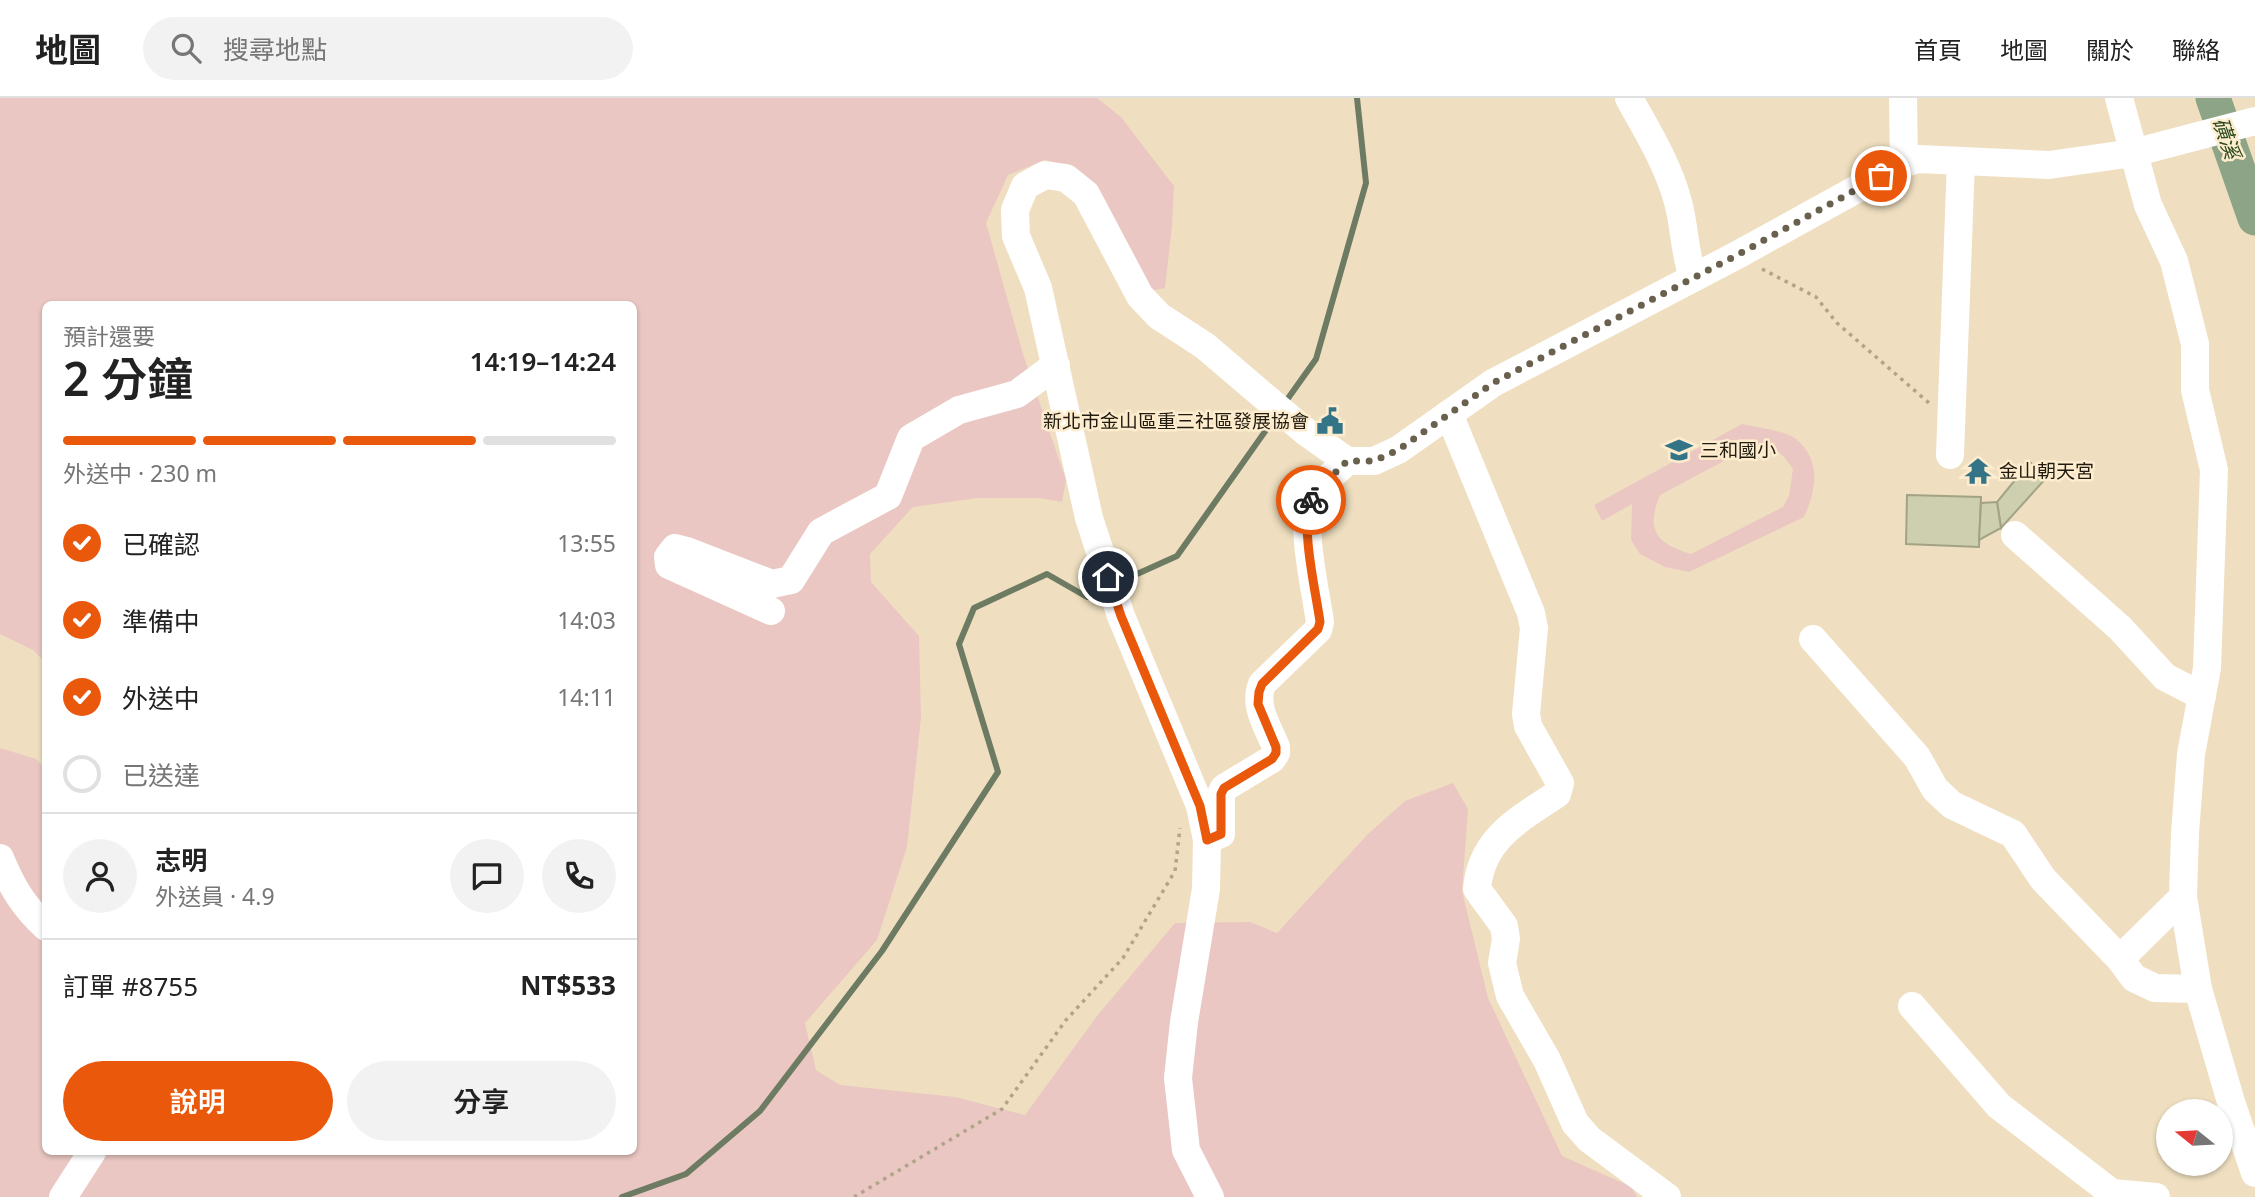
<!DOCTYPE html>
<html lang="zh-TW">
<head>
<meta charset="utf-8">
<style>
  body { margin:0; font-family:"Noto Sans","Noto Sans TC",sans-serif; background:#f2f2f2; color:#222; height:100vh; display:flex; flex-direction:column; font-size:26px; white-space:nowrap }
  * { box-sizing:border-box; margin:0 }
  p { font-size:23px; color:#767676 }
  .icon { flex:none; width:38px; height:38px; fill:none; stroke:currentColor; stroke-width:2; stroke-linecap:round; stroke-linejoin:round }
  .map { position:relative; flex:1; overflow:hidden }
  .side { position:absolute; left:42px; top:203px; width:595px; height:854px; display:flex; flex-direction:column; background:#fff; border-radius:10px; box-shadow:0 2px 5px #0004 }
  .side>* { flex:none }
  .needle { width:46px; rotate:288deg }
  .fabs { position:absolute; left:2156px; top:1001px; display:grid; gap:14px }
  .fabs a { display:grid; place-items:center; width:77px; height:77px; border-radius:50%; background:#fff; box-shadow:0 2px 5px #0004; font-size:35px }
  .pin { position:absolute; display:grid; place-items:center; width:60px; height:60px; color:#fff; margin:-30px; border:4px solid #fff; border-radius:50%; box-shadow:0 2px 7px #0007 }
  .courier { position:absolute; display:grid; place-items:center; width:70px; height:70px; margin:-35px; border:5px solid #ea580c; border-radius:50%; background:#fff; color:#222; box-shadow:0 2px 9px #0007 }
  .summary em { font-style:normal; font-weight:600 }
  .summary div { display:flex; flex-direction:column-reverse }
  .summary { display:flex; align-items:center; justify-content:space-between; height:119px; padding:0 21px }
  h1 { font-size:46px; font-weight:600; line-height:52px }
  .bar { display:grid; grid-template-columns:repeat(4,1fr); gap:10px 7px; align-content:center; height:84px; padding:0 21px }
  .bar i { height:9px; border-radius:5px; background:#e0e0e0 }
  .bar .on { background:#ea580c }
  .bar p { grid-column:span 4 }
  .line { display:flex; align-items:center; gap:18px; padding:0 21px; border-top:2px solid #e0e0e0 }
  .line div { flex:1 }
  .round { display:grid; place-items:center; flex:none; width:74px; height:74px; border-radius:37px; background:#f2f2f2 }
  ol { padding:0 21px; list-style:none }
  li { display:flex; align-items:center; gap:21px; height:77px }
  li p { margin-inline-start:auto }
  li .icon { padding:7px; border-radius:50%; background:#ea580c; color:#fff; stroke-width:4 }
  li:last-child { color:#767676 }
  li i { width:38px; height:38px; border:4px solid #e0e0e0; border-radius:50% }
  .action { display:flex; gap:14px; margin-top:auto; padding:14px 21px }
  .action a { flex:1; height:80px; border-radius:42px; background:#ea580c; color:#fff; font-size:28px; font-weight:600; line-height:80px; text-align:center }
  .action a+a { background:#f2f2f2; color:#222 }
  header { display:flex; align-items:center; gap:42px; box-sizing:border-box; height:98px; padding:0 35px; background:#fff; border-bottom:2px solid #e0e0e0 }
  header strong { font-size:33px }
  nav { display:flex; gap:38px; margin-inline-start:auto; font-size:24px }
  .search { width:490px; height:63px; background:#f2f2f2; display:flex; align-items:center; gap:18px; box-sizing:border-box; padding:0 24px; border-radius:38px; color:#767676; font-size:26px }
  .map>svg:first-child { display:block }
  .green { fill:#eac7c2; fill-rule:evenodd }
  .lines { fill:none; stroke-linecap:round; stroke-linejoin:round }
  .stream { stroke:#6d7b63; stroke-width:6 }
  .river { stroke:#8ea487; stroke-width:35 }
  .building { fill:#cdcfaf; stroke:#a1a384; stroke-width:2 }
  .path { stroke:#b1a48b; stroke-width:3.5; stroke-dasharray:3.5 5; stroke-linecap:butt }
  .minor { stroke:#fff; stroke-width:28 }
  .done { stroke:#69604e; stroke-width:7; stroke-dasharray:0 12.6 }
  .route { stroke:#ea580c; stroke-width:9 }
  .labels { text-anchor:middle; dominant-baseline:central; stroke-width:5; stroke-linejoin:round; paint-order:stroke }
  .poi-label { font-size:19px; fill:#211b10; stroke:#fdeccd; text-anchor:start }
  .water-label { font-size:21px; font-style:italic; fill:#2a4a1e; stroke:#fdeccd }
</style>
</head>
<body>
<header>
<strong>地圖</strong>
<div class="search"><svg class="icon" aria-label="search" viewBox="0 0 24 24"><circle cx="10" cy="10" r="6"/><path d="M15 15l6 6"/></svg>搜尋地點</div>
<nav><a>首頁</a><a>地圖</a><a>關於</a><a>聯絡</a></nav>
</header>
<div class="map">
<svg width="2255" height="1099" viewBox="0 0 2255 1099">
  <rect width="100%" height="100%" fill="#efdfc0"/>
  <g class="green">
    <polygon points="0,0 1097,0 1121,19 1174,88 1172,128 1165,190 1151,193 1072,69 1045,62 1008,77 986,125 1023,256 1066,382 1062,404 1039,400 978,400 913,409 870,456 871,484 919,538 921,620 907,749 877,842 805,925 816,972 840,987 955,999 1025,1017 1097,918 1175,825 1250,824 1277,835 1368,736 1405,703 1453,685 1468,711 1462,793 1488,900 1562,1058 1632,1089 1637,1099 0,1099 0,650 36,661 45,671 46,1054 634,1054 634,206 46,206 45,564 33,552 0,536"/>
    <path d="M1742,326C1756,329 1786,333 1796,341C1822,363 1816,392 1804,419L1689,474L1665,469L1640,456L1631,442L1632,406L1602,423L1594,407ZM1756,346C1777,350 1781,354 1793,371L1789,398L1783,409L1691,456C1655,445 1646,432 1660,397Z"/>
  </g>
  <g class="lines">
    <g class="stream">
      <polyline points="1284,306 1316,261 1366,85 1357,0"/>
      <polyline points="1117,485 1177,458 1276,318"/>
      <polyline points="622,1099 686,1076 760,1013 882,853 998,674 959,546 974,510 1047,476 1087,499 1104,491"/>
    </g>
    <polyline class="river" points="2213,0 2255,120"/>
  </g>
  <g class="building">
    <polygon points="2030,364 2047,379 2001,430 1997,404"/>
    <polygon points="1907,397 1981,399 1979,449 1906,446"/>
    <polygon points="1997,404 2001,430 1979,442 1981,405"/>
  </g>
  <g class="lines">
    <g class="path">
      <polyline points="1762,171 1816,199 1837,225 1929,305"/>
      <polyline points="854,1099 1002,1011 1066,922 1123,860 1175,773 1180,730"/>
    </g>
    <g class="minor">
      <path d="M1629,0C1647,33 1668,66 1678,104C1685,129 1684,154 1693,179"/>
      <polyline points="1903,0 1904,65"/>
      <polyline points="2119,0 2148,107 2174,163 2195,246 2195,292 2214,372 2207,570 2191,656 2185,735 2183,799 2120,861"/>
      <path d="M1449,316L1531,515L1534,530L1526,616L1528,628L1560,685L1557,696C1520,721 1481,740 1477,791L1504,828L1506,841L1502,865L1510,898L1547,962L1575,1025L1589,1041L1667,1099"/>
      <polyline points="1950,357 1961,63"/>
      <polyline points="2015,437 2120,530 2165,579 2202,598"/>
      <polyline points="771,513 669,467 668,459 675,450 687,453 772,486 791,482 821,434 888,398 911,340 959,312 1017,296 1056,267"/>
      <polyline points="1813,541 1917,659 1935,691 1952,707 2013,736 2043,781 2120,861 2134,880 2155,890 2198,891"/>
      <path d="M1207,742L1221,736V696L1224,690L1272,661L1276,655V649C1268,629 1253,608 1262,586L1318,532L1320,524C1316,495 1299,422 1312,399C1319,386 1336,374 1347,363"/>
      <path d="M0,760C12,789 23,808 46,829"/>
      <polyline points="2183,799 2198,891 2231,1004 2255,1075"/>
      <polyline points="1912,908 1999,1008 2112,1095 2156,1099"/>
      <polyline points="63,1099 92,1054"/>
      <polyline points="1210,1099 1186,1052 1178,980 1184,924 1206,791 1207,742 1200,708 1121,518 1089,420 1038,190 1016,138 1015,112 1025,88 1045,77 1066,80 1086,96 1140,198 1159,218 1205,248 1306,334 1347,363 1374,363 1398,352 1493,285 1739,156 1904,65 1918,61 2049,67 2133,55 2255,23"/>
    </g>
  </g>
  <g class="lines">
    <polyline class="done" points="1311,402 1313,397 1347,363 1374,363 1398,352 1493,285 1739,156 1881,78"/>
    <path class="route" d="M1108,479L1121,518L1200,708L1207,742L1221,736V696L1224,690L1272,661L1276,655V649L1258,606L1259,594L1262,586L1318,531L1320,524C1316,494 1300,428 1311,402"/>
  </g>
  <defs>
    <symbol id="civic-bare" viewBox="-9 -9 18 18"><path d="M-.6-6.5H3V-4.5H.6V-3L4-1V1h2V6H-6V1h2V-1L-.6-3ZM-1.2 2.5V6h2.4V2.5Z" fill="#337487" stroke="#fdeccd" stroke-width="2.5" paint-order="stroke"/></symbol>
    <symbol id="school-bare" viewBox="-9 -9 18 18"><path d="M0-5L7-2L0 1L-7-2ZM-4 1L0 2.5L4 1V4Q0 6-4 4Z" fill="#337487" stroke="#fdeccd" stroke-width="2.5" paint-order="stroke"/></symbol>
    <symbol id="temple-bare" viewBox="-9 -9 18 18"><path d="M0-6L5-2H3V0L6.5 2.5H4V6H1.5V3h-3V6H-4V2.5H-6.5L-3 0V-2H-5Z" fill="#337487" stroke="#fdeccd" stroke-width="2.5" paint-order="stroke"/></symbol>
  </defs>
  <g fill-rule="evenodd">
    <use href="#civic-bare" x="1311" y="304" width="38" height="38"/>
    <use href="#school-bare" x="1660" y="333" width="38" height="38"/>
    <use href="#temple-bare" x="1959" y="354" width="38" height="38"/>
  </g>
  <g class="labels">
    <g class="poi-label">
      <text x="1309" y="323" text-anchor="end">新北市金山區重三社區發展協會</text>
      <text x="1700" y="352">三和國小</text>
      <text x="1999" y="373">金山朝天宮</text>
    </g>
    <g class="water-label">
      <text transform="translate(2227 40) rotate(71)">磺溪</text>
    </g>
  </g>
</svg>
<div class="fabs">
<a><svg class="needle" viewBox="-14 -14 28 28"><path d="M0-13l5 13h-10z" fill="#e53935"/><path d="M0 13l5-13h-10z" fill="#767676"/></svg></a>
</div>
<div class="pin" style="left:1881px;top:78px;background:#ea580c"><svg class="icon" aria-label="bag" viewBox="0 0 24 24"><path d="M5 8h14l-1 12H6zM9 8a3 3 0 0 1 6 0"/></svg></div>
<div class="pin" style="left:1108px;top:479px;background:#1f2937"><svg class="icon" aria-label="home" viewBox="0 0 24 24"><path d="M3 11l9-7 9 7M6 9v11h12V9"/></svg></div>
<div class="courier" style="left:1311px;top:402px"><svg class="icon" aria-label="bike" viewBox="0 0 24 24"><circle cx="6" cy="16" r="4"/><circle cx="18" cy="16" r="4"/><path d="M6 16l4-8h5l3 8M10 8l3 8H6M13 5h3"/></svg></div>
<section class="side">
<div class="summary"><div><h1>2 分鐘</h1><p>預計還要</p></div><em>14:19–14:24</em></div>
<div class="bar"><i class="on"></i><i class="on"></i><i class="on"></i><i></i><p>外送中 · 230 m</p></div>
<ol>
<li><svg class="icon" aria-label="check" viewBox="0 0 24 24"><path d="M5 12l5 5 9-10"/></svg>已確認<p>13:55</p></li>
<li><svg class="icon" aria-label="check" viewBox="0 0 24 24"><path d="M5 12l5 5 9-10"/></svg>準備中<p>14:03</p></li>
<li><svg class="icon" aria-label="check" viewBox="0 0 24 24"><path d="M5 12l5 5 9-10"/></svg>外送中<p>14:11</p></li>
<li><i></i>已送達</li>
</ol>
<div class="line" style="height:126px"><a class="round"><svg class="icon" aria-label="person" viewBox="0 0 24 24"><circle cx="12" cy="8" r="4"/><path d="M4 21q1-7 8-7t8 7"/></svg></a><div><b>志明</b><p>外送員 · 4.9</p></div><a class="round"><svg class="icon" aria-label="chat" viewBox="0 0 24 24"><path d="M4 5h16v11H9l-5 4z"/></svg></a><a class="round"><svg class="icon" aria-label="phone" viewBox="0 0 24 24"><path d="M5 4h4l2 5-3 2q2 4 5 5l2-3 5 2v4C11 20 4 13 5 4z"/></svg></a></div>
<div class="line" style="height:91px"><div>訂單 #8755</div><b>NT$533</b></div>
<div class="action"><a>說明</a><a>分享</a></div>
</section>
</div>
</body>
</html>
